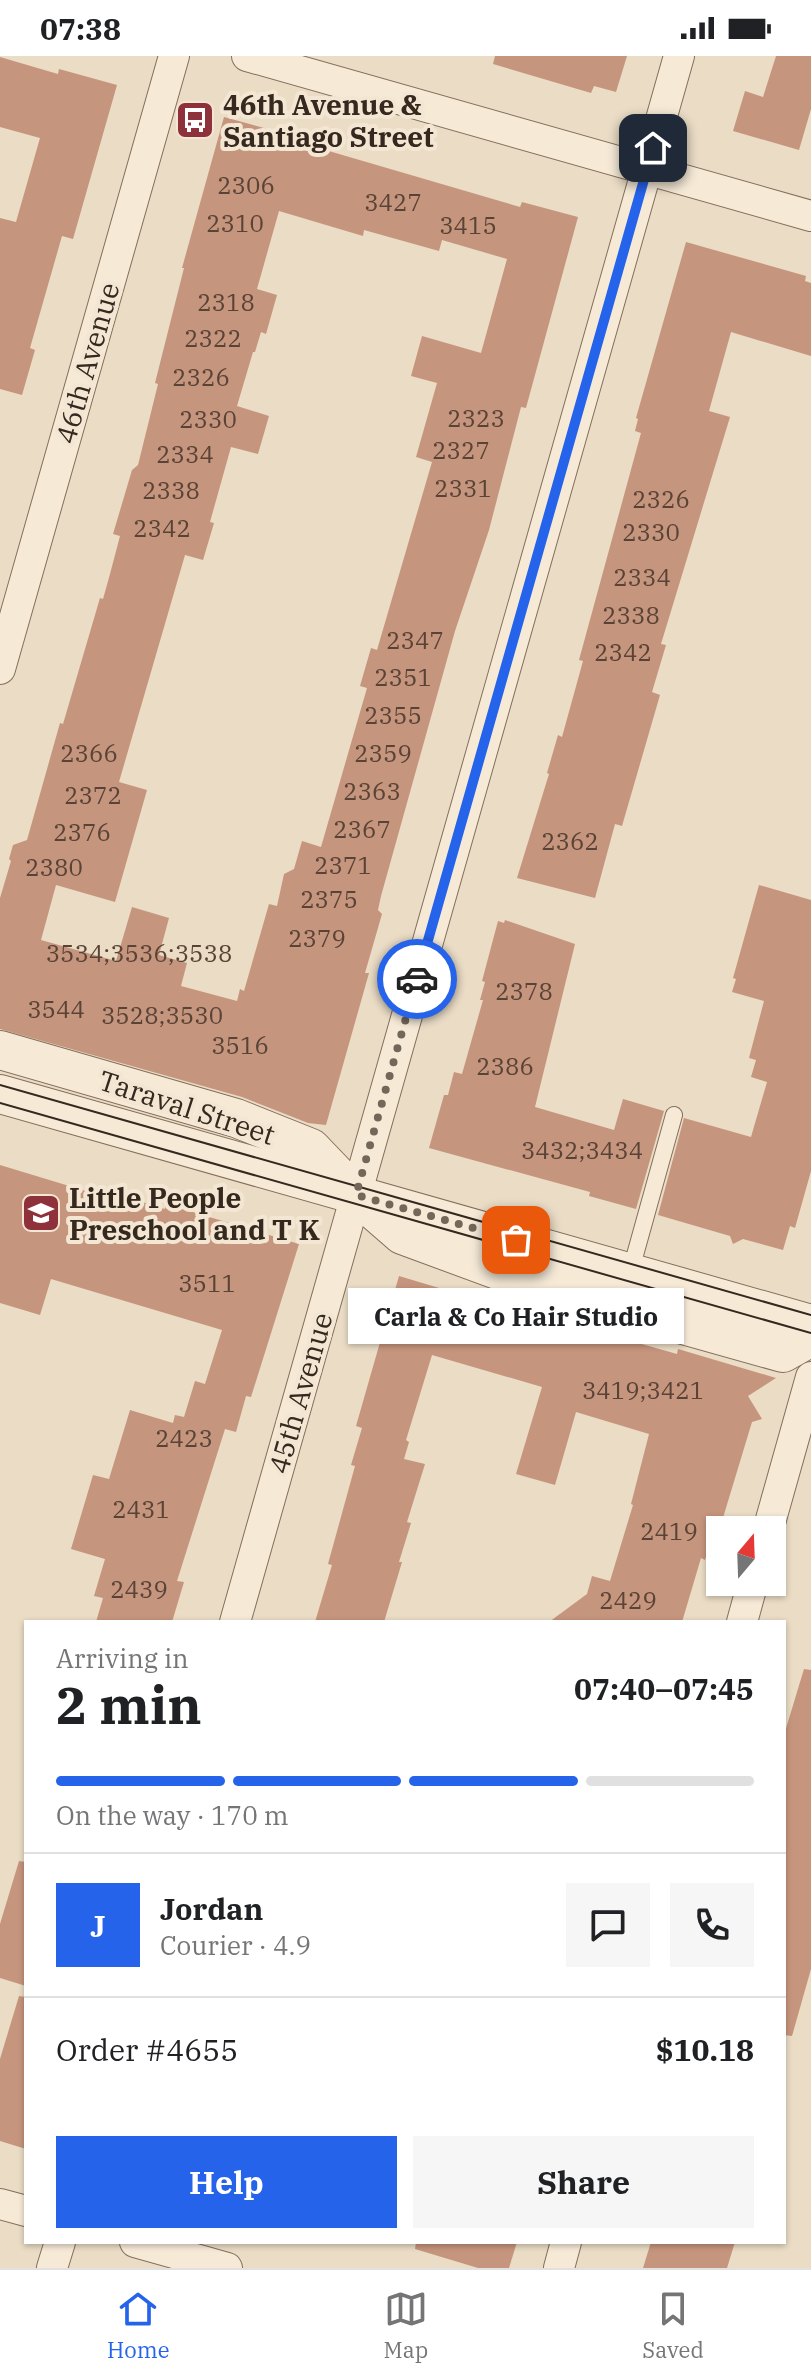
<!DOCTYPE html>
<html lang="en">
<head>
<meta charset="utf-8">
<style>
  body { margin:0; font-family:"IBM Plex Serif",serif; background:#f6f6f6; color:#202124; height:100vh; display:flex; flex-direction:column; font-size:30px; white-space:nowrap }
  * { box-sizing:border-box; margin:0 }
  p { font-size:26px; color:#757577 }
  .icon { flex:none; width:44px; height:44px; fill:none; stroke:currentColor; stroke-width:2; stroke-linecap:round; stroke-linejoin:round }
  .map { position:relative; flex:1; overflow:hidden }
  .sheet { position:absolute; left:24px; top:1564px; width:762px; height:624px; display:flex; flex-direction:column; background:#fff; border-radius:0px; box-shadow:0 2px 6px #0004 }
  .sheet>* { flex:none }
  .needle { width:52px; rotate:19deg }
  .controls { position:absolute; left:706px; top:1460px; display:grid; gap:16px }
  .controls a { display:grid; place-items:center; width:80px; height:80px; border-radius:0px; background:#fff; box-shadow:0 2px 6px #0004; font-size:40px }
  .pin { position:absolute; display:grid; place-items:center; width:68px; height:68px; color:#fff; margin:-34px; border-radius:16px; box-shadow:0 4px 12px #0006 }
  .courier { position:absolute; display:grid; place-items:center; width:80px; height:80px; margin:-40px; border:6px solid #2563eb; border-radius:50%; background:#fff; color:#222; box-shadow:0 2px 10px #0007 }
  .bubble { position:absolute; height:56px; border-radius:0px; background:#fff; box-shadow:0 2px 6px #0004; font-size:26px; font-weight:800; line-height:56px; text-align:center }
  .headline em { font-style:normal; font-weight:800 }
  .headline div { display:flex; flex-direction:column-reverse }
  .headline { display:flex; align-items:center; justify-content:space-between; height:136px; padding:0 32px }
  h1 { font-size:52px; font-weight:800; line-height:60px }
  .bar { display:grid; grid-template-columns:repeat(4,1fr); gap:12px 8px; align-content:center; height:96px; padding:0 32px }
  .bar i { height:10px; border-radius:6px; background:#e0e0e0 }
  .bar .on { background:#2563eb }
  .bar p { grid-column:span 4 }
  .line { display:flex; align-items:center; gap:20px; padding:0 32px; border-top:2px solid #e0e0e0 }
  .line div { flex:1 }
  .round { display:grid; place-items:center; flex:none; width:84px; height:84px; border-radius:0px; background:#f6f6f6 }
  .action { display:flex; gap:16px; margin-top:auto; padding:16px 32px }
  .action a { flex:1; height:92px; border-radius:0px; background:#2563eb; color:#fff; font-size:32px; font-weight:800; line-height:92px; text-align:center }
  .action a+a { background:#f6f6f6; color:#202124 }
  .status { display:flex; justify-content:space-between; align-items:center; height:56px; padding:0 40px; background:#fff; direction:ltr }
  .status svg { height:22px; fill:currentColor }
  .menu { display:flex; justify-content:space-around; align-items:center; height:112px; border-top:2px solid #e0e0e0; background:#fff; font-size:22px; color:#757577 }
  .menu a { display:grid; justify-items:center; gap:4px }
  .menu .on { color:#2563eb }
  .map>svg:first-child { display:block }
  .building { fill:#c6957d; fill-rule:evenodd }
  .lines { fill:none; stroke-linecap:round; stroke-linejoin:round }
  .service-casing { stroke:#846e5c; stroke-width:18 }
  .minor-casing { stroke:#846e5c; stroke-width:32 }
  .tertiary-casing { stroke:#846e5c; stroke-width:40 }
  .service { stroke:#f6ead7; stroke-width:16 }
  .minor { stroke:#f6ead7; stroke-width:30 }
  .tertiary { stroke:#f6ead7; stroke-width:38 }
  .tram { stroke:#35281f; stroke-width:2 }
  .done { stroke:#746759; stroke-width:8; stroke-dasharray:0 14.4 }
  .route { stroke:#2563eb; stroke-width:10 }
  .labels { text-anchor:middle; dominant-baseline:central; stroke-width:8; stroke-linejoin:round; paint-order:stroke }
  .number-label { font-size:24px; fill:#594336 }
  .poi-label { font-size:28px; font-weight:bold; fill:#35281f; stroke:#f3e7d4; text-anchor:start }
  .street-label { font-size:28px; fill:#35281f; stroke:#f3e7d4 }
</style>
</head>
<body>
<div class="status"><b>07:38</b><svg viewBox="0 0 49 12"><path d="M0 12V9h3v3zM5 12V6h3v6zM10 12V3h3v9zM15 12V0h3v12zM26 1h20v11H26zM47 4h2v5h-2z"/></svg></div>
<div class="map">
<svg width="811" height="2212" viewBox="0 0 811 2212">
  <rect width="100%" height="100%" fill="#eadcc5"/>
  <g class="building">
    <polygon points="495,0 627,0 616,36 594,30 591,37 493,8"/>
    <polygon points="776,0 811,0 811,53 799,94 733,75 745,35 763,41"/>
    <polygon points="0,1 58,18 59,13 117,29 73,183 62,180 30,292 35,294 22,339 0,333 0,162 16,166 40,82 0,71"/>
    <path d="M224,61L300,82L298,86L520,151L522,146L578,161L526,352L521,351L489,474L455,575L381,840L378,854L382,858L365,917H369L326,1069L308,1067L242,1041L0,973V842L11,805L9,803L13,789L27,784L60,667L63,668L100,542L103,543L110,518L120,480L113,478L132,414L138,409L158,328L155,327L184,212H182ZM279,155L363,180L364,174L439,195L442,184L507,203L481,297L422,280L411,320L437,327L416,401L432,406L377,594L371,592L360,630L367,632L321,791L302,785L294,813L284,818L277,850L269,848L244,935L240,933L237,945L181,930L187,907L159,899L169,862L132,851L116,905L41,884L56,829L115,846L147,734L119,726L185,499L203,504L214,467L210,466L231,391L258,398L269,360L237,350L253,296H255L261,276L266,278L277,239L257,233Z"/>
    <polygon points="686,186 806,220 805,225 811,227 811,300 731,276 709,355 730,361 661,588 666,589 652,636 660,639 622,770 615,768 595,842 517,822 549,718 547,717 558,679 562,681 583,605 579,604 641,377 635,375 638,363 636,362"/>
    <polygon points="759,829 811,844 811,1115 795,1172 790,1170 783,1194 743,1183 733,1188 730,1180 658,1159 684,1062 751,1081 767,1026 751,1021 756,1004 749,1002 764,945 732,936 736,923 733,922"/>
    <polygon points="505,864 575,888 535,1051 614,1074 623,1043 664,1055 636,1153 589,1140 590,1136 429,1092 444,1039 448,1039 454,1016 462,1018 483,944 480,944 485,926 482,925 498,865 504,867"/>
    <polygon points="0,1109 89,1136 91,1130 165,1153 166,1148 299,1188 251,1341 246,1340 236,1376 225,1373 177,1525 184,1526 172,1566 96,1566 103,1542 94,1540 105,1503 71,1493 93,1419 109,1423 130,1354 173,1367 175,1359 184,1361 195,1325 205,1328 222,1274 51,1223 40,1259 0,1247"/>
    <polygon points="399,1220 486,1246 486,1244 677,1298 678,1293 776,1322 748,1340 762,1363 752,1366 719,1475 715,1473 705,1504 701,1502 682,1566 549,1566 587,1538 592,1520 610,1525 633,1449 631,1448 649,1378 576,1356 555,1429 516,1418 542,1331 432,1299 406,1384 409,1386 404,1403 425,1408 407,1466 411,1467 399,1506 402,1506 384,1566 315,1566 332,1509 328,1508 355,1410 351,1409 362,1372 356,1370"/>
    <polygon points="804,1613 811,1614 811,1913 792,1980 784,1979 784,1679"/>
    <polygon points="19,1805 26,1806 26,1930 0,1922 0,1868"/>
    <polygon points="19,1940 26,1941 26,2093 0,2085 0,2003"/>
    <polygon points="416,2186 517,2186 509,2212 478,2212 415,2193"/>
    <polygon points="651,2186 735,2186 727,2212 643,2212"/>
  </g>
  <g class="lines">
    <defs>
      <polyline id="service" points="630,1217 674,1059"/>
      <g id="minor">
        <polyline points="247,0 811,160"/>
        <polyline points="0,613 174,0"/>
        <polyline points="768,1474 811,1321"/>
        <polyline points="235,1566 679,0"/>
        <polyline points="742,1566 753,1526"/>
        <polyline points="0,2148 26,2155"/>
        <polyline points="135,2186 227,2212"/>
        <polyline points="52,2212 60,2186"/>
        <polyline points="559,2212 566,2186"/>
      </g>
      <g id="tertiary">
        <polyline points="0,994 236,1062 311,1092 356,1139 402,1179 530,1226 783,1297 811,1281"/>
        <polyline points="0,1038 811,1268"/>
      </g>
    </defs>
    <use href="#service" class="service-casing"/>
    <use href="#minor" class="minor-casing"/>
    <use href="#tertiary" class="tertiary-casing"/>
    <use href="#service" class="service"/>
    <use href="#minor" class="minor"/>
    <use href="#tertiary" class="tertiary"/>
    <g class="tram">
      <polyline points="0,1029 811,1259"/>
      <polyline points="0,1047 811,1277"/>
    </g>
  </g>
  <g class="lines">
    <polyline class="done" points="417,923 356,1139 516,1184"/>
    <polyline class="route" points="417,923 653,92"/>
  </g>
  <defs>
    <symbol id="bus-square" viewBox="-11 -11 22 22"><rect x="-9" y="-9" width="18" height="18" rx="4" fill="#8e313a" stroke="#f3e7d4"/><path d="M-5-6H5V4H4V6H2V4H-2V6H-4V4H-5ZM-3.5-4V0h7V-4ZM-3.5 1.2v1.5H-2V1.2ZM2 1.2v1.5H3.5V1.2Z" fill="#fff"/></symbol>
    <symbol id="school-square" viewBox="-11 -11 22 22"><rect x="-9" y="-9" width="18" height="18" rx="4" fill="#8e313a" stroke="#f3e7d4"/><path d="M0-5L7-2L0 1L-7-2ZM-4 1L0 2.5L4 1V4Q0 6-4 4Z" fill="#fff"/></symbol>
  </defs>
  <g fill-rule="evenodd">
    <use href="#bus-square" x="173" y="42" width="44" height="44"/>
    <use href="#school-square" x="19" y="1135" width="44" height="44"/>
  </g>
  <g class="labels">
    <g class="number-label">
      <text x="246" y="129">2306</text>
      <text x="393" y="146">3427</text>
      <text x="235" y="167">2310</text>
      <text x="468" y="169">3415</text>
      <text x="226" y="246">2318</text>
      <text x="213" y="282">2322</text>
      <text x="201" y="321">2326</text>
      <text x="476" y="362">2323</text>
      <text x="208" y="363">2330</text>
      <text x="461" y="394">2327</text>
      <text x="185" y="398">2334</text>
      <text x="463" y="432">2331</text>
      <text x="171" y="434">2338</text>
      <text x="661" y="443">2326</text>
      <text x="162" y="472">2342</text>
      <text x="651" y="476">2330</text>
      <text x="642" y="521">2334</text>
      <text x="631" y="559">2338</text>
      <text x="415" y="584">2347</text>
      <text x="623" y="596">2342</text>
      <text x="403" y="621">2351</text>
      <text x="393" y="659">2355</text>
      <text x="89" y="697">2366</text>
      <text x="383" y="697">2359</text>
      <text x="372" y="735">2363</text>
      <text x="93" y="739">2372</text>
      <text x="362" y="773">2367</text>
      <text x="82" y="776">2376</text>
      <text x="570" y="785">2362</text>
      <text x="343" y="809">2371</text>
      <text x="54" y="811">2380</text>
      <text x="329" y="843">2375</text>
      <text x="317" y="882">2379</text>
      <text x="139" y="897">3534;3536;3538</text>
      <text x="524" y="935">2378</text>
      <text x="56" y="953">3544</text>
      <text x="162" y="959">3528;3530</text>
      <text x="240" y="989">3516</text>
      <text x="505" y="1010">2386</text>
      <text x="582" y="1094">3432;3434</text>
      <text x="207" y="1227">3511</text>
      <text x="643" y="1334">3419;3421</text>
      <text x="184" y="1382">2423</text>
      <text x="141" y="1453">2431</text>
      <text x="669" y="1475">2419</text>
      <text x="139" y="1533">2439</text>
      <text x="628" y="1544">2429</text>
    </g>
    <g class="poi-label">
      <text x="223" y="48">46th Avenue &amp;<tspan x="223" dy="32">Santiago Street</tspan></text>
      <text x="69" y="1141">Little People<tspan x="69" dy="32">Preschool and T K</tspan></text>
    </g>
    <g class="street-label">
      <text transform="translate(87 307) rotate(-74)">46th Avenue</text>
      <text transform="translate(187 1051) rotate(18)">Taraval Street</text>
      <text transform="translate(300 1337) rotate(-74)">45th Avenue</text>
    </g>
  </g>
</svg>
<div class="controls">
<a><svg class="needle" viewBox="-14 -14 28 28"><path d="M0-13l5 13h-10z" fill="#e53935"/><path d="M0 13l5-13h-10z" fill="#757577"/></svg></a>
</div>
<div class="pin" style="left:516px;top:1184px;background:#ea580c"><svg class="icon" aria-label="bag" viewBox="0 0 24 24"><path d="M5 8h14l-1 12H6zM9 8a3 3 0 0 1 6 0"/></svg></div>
<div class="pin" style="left:653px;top:92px;background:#1f2937"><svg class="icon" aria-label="home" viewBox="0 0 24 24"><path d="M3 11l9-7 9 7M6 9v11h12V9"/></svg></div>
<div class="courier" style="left:417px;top:923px"><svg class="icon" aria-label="car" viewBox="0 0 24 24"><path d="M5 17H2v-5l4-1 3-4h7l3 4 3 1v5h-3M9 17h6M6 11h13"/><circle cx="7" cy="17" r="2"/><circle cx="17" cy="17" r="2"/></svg></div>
<div class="bubble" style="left:348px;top:1232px;width:336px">Carla &amp; Co Hair Studio</div>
<section class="sheet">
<div class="headline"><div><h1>2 min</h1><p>Arriving in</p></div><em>07:40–07:45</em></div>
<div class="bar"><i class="on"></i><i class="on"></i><i class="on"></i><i></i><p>On the way · 170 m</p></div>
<div class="line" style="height:144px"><b class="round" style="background:#2563eb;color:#fff">J</b><div><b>Jordan</b><p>Courier · 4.9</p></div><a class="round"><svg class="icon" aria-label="chat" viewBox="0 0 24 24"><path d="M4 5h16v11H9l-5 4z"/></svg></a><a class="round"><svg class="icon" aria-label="phone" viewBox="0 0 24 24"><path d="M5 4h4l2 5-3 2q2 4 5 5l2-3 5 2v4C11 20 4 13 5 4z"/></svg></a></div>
<div class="line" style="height:104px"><div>Order #4655</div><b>$10.18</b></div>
<div class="action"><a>Help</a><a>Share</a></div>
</section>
</div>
<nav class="menu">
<a class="on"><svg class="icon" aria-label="home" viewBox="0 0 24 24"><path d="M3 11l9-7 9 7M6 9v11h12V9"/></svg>Home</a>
<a><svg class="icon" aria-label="map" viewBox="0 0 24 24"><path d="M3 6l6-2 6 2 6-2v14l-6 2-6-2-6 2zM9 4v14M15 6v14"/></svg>Map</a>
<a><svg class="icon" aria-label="saved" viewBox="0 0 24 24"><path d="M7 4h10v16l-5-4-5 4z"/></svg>Saved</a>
</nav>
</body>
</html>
